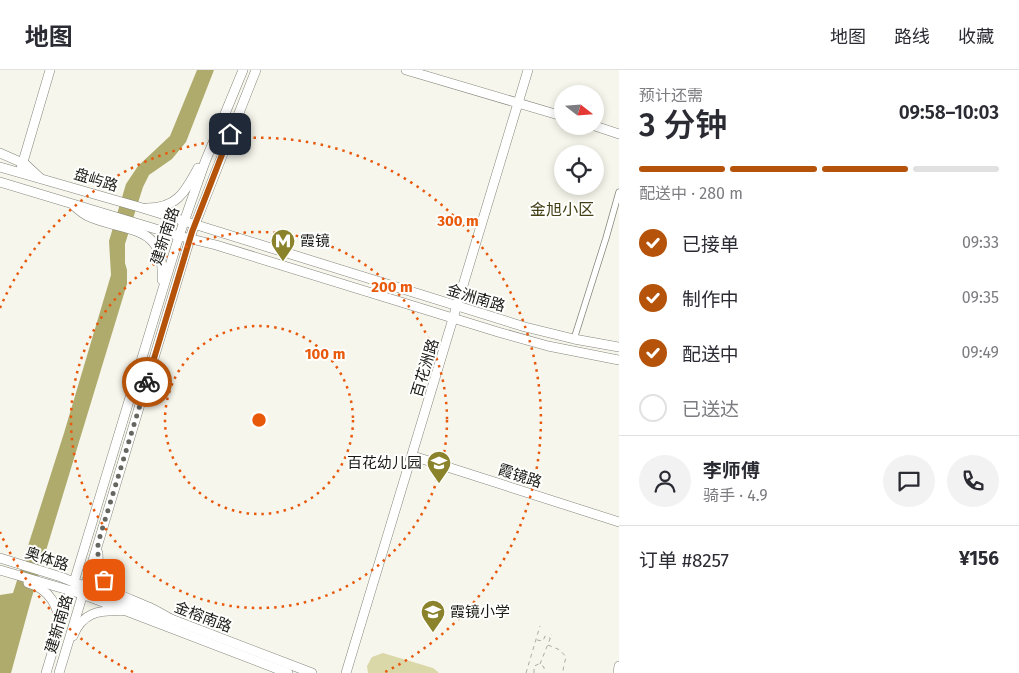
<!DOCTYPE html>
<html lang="zh">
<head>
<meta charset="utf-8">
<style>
  body { margin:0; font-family:"Fira Sans","Noto Sans SC",sans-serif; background:#f2f2f3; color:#2b2b33; height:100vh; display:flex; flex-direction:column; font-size:19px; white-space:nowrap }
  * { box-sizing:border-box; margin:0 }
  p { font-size:16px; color:#7c7c81 }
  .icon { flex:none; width:28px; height:28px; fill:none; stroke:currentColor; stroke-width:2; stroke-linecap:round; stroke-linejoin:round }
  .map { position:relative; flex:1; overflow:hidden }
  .side { display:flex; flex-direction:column; background:#fff; width:400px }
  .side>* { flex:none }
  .needle { width:32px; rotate:107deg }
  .controls { position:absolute; left:554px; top:15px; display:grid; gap:10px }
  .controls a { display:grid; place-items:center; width:50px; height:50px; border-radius:50%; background:#fff; box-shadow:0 2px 8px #0003; font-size:25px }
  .pin { position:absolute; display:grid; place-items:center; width:42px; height:42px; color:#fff; margin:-21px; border-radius:10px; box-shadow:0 2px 8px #0006 }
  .courier { position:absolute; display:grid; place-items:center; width:50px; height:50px; margin:-25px; border:4px solid #b45309; border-radius:50%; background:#fff; color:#222; box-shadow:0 1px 6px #0007 }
  .head em { font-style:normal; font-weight:600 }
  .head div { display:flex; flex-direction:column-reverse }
  .head { display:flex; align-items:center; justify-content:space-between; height:85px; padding:0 20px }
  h1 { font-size:32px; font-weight:600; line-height:38px }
  .bar { display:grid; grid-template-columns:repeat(4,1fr); gap:8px 5px; align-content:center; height:60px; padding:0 20px }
  .bar i { height:6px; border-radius:4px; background:#e1e1e2 }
  .bar .on { background:#b45309 }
  .bar p { grid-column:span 4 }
  .line { display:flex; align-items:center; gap:12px; padding:0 20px; border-top:1px solid #e1e1e2 }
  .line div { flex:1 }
  .round { display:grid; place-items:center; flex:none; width:52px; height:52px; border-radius:26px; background:#f2f2f3 }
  ol { padding:0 20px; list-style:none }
  li { display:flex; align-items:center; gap:15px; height:55px }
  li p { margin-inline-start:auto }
  li .icon { padding:5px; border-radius:50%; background:#b45309; color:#fff; stroke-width:4 }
  li:last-child { color:#7c7c81 }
  li i { width:28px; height:28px; border:2px solid #e1e1e2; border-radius:50% }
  header { display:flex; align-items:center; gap:30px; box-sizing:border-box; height:70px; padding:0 25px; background:#fff; border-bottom:1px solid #e1e1e2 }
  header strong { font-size:24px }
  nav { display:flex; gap:28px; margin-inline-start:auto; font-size:18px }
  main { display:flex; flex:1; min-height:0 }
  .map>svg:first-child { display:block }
  .green { fill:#dad7a9 }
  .water { fill:#afab6d }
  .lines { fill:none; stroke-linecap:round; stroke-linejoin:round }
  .street-casing { stroke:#85857c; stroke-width:7 }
  .secondary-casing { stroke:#85857c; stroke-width:10 }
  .primary-casing { stroke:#85857c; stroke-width:10 }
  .path { stroke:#acaca4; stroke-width:1; stroke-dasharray:4 4; stroke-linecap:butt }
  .street { stroke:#fff; stroke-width:5.5 }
  .secondary { stroke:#fff; stroke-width:9 }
  .primary { stroke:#fff; stroke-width:9 }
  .done { stroke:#666660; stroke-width:5; stroke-dasharray:0 9 }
  .route { stroke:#b45309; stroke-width:6 }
  .ring { fill:none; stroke:#e8590c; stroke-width:2.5; stroke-dasharray:2.5 5 }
  .labels { text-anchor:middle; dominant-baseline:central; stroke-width:4; stroke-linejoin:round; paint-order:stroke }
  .street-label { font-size:15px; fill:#191915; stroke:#fffffe }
  .poi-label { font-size:15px; fill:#191915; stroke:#fffffe; text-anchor:start }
  .neighbourhood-label { font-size:16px; fill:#434017; stroke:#fffffe }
  .centre { fill:#e8590c; stroke:#fffffe; stroke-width:2.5 }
  .ring-label { font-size:15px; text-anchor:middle; font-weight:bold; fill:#e8590c; stroke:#fffffe; stroke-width:4; stroke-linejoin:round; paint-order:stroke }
</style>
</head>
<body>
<header>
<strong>地图</strong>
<nav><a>地图</a><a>路线</a><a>收藏</a></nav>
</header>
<main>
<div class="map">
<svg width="619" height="603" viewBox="0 0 619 603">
  <rect width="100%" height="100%" fill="#f6f6ec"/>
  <polygon class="green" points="383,583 433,598 439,603 368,603 367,596 372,587"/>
  <polygon class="water" points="197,0 214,0 186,72 172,89 149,105 143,117 125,174 125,193 127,200 127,214 31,530 11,603 0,603 0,525 13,523 64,363 111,205 109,171 126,114 138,96 170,66"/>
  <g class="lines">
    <defs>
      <polyline id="street" points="574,269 606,168 619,122"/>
      <g id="secondary">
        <polyline points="406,0 562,46"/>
        <polyline points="595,56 619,64"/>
        <polyline points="0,83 25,94 40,108"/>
        <polyline points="20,102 50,0"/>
        <polyline points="413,386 619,452"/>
        <polyline points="0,488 61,507 146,541 171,549 312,603"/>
        <polyline points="0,500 82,524 288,603"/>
        <path d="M28,513C49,519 60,536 59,558"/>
        <path d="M73,566C82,543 98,540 121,541"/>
        <polyline points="346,603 528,0"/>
        <polyline points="618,603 619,596"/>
      </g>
      <g id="primary">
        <polyline points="0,97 139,137 525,257 574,269 619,277"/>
        <polyline points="0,112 179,166 216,175 498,262 548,276 619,290"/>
        <path d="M74,136C79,140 84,145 90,147C129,163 165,154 162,210"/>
        <path d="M147,138C177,138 185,122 198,98"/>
        <path d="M98,483C99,523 115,522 146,536C155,539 163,545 171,549"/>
        <polyline points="74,512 179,166 205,92 243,0"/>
        <polyline points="46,603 71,520"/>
        <polyline points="59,603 192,162 256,0"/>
      </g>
    </defs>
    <use href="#street" class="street-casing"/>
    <use href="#secondary" class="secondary-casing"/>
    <use href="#primary" class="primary-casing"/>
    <g class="path">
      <polyline points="537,570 543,571 545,566 550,568"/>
      <polyline points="548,575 560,580 566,587 563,600 564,603"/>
      <polyline points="540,594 552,564"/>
      <polyline points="526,603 540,556"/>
      <polyline points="534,603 534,596 539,594 544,597 544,603"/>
    </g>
    <use href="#street" class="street"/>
    <use href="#secondary" class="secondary"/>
    <use href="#primary" class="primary"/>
  </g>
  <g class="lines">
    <polyline class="done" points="104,510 98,496 98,473 147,312"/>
    <polyline class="route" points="147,312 192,162 230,64"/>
  </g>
  <g class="ring">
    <circle cx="259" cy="350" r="94"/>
    <circle cx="259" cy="350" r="188"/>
    <path d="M133 602A282 282 0 0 1 0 462M0 238A282 282 0 1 1 385 602"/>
  </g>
  <defs>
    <symbol id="metro-pin" viewBox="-11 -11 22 30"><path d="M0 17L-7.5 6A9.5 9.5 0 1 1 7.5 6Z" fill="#8a832b" stroke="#fffffe"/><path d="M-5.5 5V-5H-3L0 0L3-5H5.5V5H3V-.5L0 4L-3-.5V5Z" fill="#fff"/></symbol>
    <symbol id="school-pin" viewBox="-11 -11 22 30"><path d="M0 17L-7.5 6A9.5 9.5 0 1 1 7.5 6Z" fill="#8a832b" stroke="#fffffe"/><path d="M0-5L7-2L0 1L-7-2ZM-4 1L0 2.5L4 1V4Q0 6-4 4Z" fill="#fff"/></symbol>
  </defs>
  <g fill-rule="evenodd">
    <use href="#metro-pin" x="269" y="157" width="28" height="38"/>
    <use href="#school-pin" x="425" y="379" width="28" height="38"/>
    <use href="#school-pin" x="419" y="528" width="28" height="38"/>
  </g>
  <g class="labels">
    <g class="street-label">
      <text transform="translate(96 110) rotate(17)">盘屿路</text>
      <text transform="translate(165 166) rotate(-72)">建新南路</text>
      <text transform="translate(476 228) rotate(17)">金洲南路</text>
      <text transform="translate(425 298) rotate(-73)">百花洲路</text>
      <text transform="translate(520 406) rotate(18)">霞镜路</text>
      <text transform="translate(47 489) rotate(18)">奥体路</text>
      <text transform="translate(203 547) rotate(21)">金榕南路</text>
      <text transform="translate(59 554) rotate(-73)">建新南路</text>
    </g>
    <g class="poi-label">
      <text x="300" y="171">霞镜</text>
      <text x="422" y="393" text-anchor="end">百花幼儿园</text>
      <text x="450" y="542">霞镜小学</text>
    </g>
    <g class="neighbourhood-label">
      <text x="562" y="139">金旭小区</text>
    </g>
  </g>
  <circle cx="259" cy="350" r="8" class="centre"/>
  <g class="ring-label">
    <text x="458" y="156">300 m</text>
    <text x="392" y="222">200 m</text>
    <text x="325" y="289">100 m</text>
  </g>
</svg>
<div class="controls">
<a><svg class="needle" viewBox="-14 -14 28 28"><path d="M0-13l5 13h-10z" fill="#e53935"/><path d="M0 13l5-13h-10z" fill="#7c7c81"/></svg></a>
<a><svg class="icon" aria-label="locate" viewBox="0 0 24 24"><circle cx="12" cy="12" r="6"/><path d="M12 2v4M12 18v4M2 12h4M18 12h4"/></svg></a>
</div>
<div class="pin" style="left:104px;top:510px;background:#ea580c"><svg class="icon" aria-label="bag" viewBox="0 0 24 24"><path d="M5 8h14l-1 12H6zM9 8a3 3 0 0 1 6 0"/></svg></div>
<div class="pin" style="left:230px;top:64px;background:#1f2937"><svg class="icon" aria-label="home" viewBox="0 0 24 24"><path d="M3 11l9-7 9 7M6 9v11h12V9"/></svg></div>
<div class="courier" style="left:147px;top:312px"><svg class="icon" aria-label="bike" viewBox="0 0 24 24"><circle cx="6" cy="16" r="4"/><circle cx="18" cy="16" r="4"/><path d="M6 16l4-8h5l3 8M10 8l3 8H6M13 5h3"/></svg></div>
</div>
<section class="side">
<div class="head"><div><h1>3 分钟</h1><p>预计还需</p></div><em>09:58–10:03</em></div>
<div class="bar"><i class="on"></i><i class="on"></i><i class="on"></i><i></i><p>配送中 · 280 m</p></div>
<ol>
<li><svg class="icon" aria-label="check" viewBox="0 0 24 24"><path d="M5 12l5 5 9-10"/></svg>已接单<p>09:33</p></li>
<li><svg class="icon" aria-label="check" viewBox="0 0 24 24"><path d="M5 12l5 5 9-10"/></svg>制作中<p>09:35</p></li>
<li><svg class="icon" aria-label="check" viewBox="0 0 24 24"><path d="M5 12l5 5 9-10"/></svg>配送中<p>09:49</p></li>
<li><i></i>已送达</li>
</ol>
<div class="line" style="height:90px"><a class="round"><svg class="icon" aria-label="person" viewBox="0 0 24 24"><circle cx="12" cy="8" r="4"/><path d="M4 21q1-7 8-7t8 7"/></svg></a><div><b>李师傅</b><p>骑手 · 4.9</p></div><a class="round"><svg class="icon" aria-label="chat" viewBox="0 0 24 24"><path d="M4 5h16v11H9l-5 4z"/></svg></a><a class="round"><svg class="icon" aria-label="phone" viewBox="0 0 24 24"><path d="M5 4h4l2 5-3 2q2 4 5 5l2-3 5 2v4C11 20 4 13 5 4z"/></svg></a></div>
<div class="line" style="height:65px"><div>订单 #8257</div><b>¥156</b></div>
</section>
</main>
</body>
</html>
